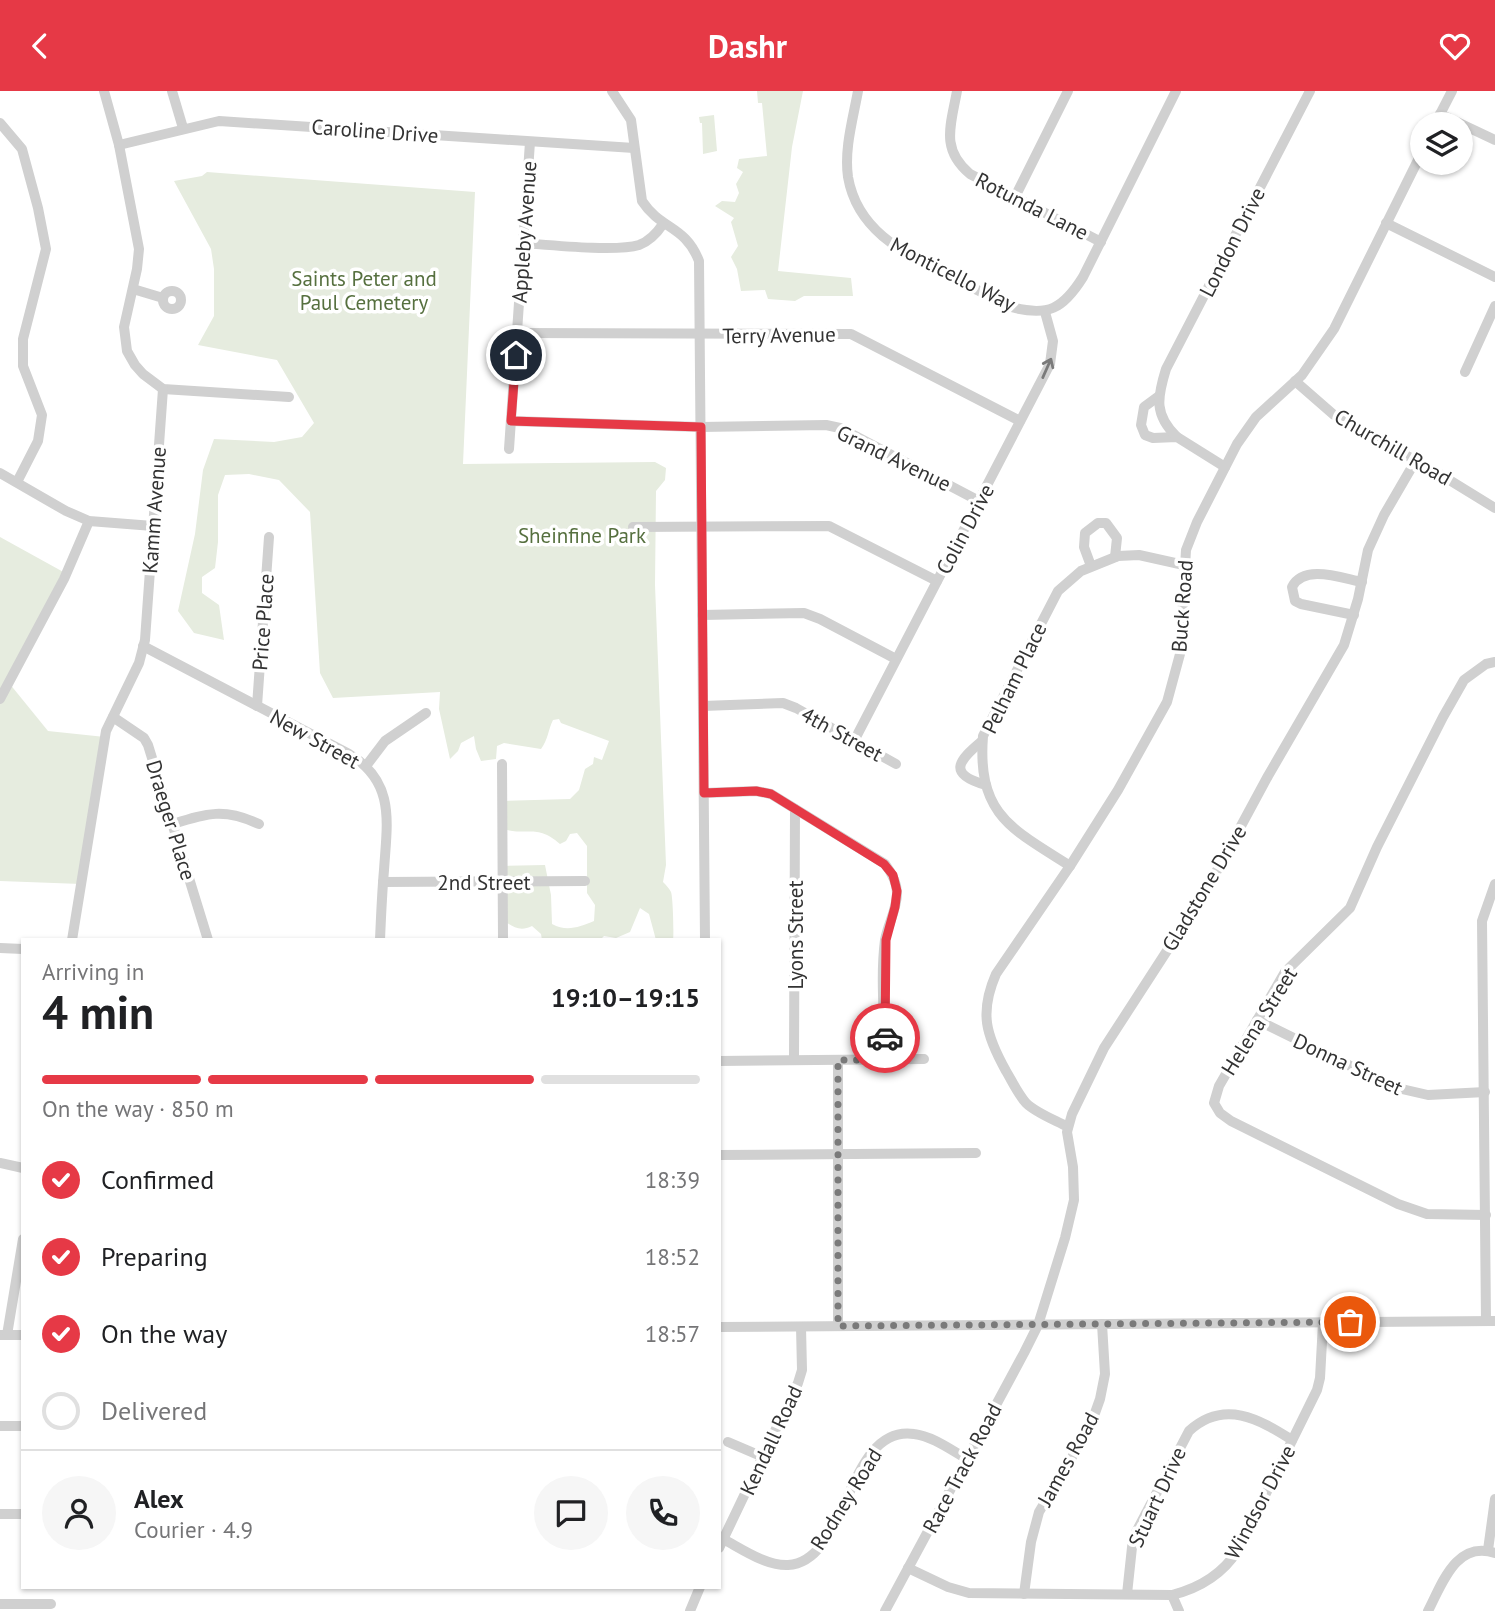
<!DOCTYPE html>
<html lang="en">
<head>
<meta charset="utf-8">
<style>
  body { margin:0; font-family:"PT Sans",sans-serif; background:#f6f6f6; color:#202124; height:100vh; display:flex; flex-direction:column; font-size:26px; white-space:nowrap }
  * { box-sizing:border-box; margin:0 }
  p { font-size:23px; color:#757577 }
  .icon { flex:none; width:38px; height:38px; fill:none; stroke:currentColor; stroke-width:2; stroke-linecap:round; stroke-linejoin:round }
  .map { position:relative; flex:1; overflow:hidden }
  .panel { position:absolute; left:21px; top:847px; width:700px; height:651px; display:flex; flex-direction:column; background:#fff; border-radius:0px; box-shadow:0 2px 5px #0004 }
  .panel>* { flex:none }
  .fabs { position:absolute; left:1410px; top:21px; display:grid; gap:14px }
  .fabs a { display:grid; place-items:center; width:63px; height:63px; border-radius:50%; background:#fff; box-shadow:0 2px 5px #0004; font-size:35px }
  .pin { position:absolute; display:grid; place-items:center; width:60px; height:60px; color:#fff; margin:-30px; border:4px solid #fff; border-radius:50%; box-shadow:0 2px 7px #0007 }
  .courier { position:absolute; display:grid; place-items:center; width:70px; height:70px; margin:-35px; border:5px solid #e63946; border-radius:50%; background:#fff; color:#222; box-shadow:0 2px 9px #0007 }
  .head em { font-style:normal; font-weight:800 }
  .head div { display:flex; flex-direction:column-reverse }
  .head { display:flex; align-items:center; justify-content:space-between; height:119px; padding:0 21px }
  h1 { font-size:46px; font-weight:800; line-height:52px }
  .bar { display:grid; grid-template-columns:repeat(4,1fr); gap:10px 7px; align-content:center; height:84px; padding:0 21px }
  .bar i { height:9px; border-radius:5px; background:#e0e0e0 }
  .bar .current { background:#e63946 }
  .bar p { grid-column:span 4 }
  .line { display:flex; align-items:center; gap:18px; padding:0 21px; border-top:2px solid #e0e0e0 }
  .line div { flex:1 }
  .round { display:grid; place-items:center; flex:none; width:74px; height:74px; border-radius:37px; background:#f6f6f6 }
  ol { padding:0 21px; list-style:none }
  li { display:flex; align-items:center; gap:21px; height:77px }
  li p { margin-inline-start:auto }
  li .icon { padding:7px; border-radius:50%; background:#e63946; color:#fff; stroke-width:4 }
  li:last-child { color:#757577 }
  li i { width:38px; height:38px; border:4px solid #e0e0e0; border-radius:50% }
  header { display:flex; justify-content:space-between; align-items:center; height:91px; padding:0 21px; background:#e63946; color:#fff; font-size:32px; font-weight:800 }
  .map>svg:first-child { display:block }
  .green { fill:#e6ecdf }
  .lines { fill:none; stroke-linecap:round; stroke-linejoin:round }
  .minor { stroke:#d0d0d0; stroke-width:10 }
  .oneway { stroke:#7a7a7a }
  .done { stroke:#7a7a7a; stroke-width:7; stroke-dasharray:0 12.6 }
  .route { stroke:#e63946; stroke-width:9 }
  .labels { text-anchor:middle; dominant-baseline:central; stroke-width:7; stroke-linejoin:round; paint-order:stroke }
  .street-label { font-size:21px; fill:#333; stroke:#fff }
  .park-label { font-size:21px; fill:#56703f; stroke:#fff }
</style>
</head>
<body>
<header><svg class="icon" aria-label="back" viewBox="0 0 24 24"><path d="M15 5l-7 7 7 7"/></svg>Dashr<svg class="icon" aria-label="heart" viewBox="0 0 24 24"><path d="M12 20l-8-8c-3-5 5-10 8-4 3-6 11-1 8 4z"/></svg></header>
<div class="map">
<svg width="1495" height="1520" viewBox="0 0 1495 1520">
  <rect width="100%" height="100%" fill="#fff"/>
  <g class="green">
    <polygon points="757,0 803,0 792,56 778,180 851,187 853,205 804,205 795,210 768,208 765,199 741,200 737,178 731,166 738,155 731,131 734,127 715,115 722,110 735,111 739,102 736,93 743,81 737,77 739,68 767,65 762,12 758,12"/>
    <polygon points="714,24 717,60 703,63 702,32 700,32 699,26"/>
    <path d="M207,81L475,101L463,373L655,371L666,377L665,389L656,400L655,494L666,774L663,791C666,794 669,797 671,801C673,806 674,844 673,849H656L649,823L640,817L630,841L616,847L604,845L600,849H542L541,843L532,835C520,841 513,836 503,829L502,775L545,774L551,804L552,833C567,841 579,836 594,830L595,814L587,802V755L577,742L570,743L566,750L560,753C537,733 528,745 503,738V710L570,708L579,699L585,678L593,673L594,666L602,669L609,650L561,632L559,628L553,629C548,639 548,649 541,658L504,652L497,655L496,668L481,670L476,658L474,645L461,652L458,660L450,668L439,618L440,601L333,607L320,582L310,421L279,389L249,383L225,384L218,404V451L215,477L202,486V502L219,514L224,549L194,542L178,520L195,443L203,379L214,348L274,351L302,346L314,332L277,269L198,254L214,225V178L211,158L174,90L202,85Z"/>
    <polygon points="0,446 67,483 9,592 48,640 105,646 81,793 0,790"/>
  </g>
  <g class="lines">
    <g class="minor">
      <polyline points="104,0 119,54 139,158 137,178 124,236 127,260 135,274 143,283 163,298 289,306"/>
      <polyline points="172,0 183,37"/>
      <path d="M612,0L631,29L642,110C661,139 685,134 699,170L705,849"/>
      <path d="M858,0C853,28 844,58 848,86C857,138 900,160 943,182C965,193 988,204 1011,216C1048,226 1063,218 1083,186L1176,0"/>
      <path d="M957,0C951,34 940,58 970,83L1101,151"/>
      <polyline points="1440,23 1495,49"/>
      <polyline points="0,32 22,58 38,117 46,158 23,248 23,275 42,324 38,350 17,391"/>
      <polyline points="1435,33 1452,0"/>
      <polyline points="119,54 219,30 634,57"/>
      <polyline points="1015,106 1068,0"/>
      <polyline points="1386,132 1495,186"/>
      <path d="M523,152C550,154 616,161 639,154C650,150 657,142 663,133"/>
      <polyline points="133,198 163,207"/>
      <circle cx="172" cy="209" r="9"/>
      <polyline points="517,242 851,243 1020,330"/>
      <polyline points="1465,281 1495,215"/>
      <polyline points="1295,290 1334,324 1438,382 1495,417"/>
      <polyline points="1159,305 1144,316 1141,334 1145,344 1153,347 1177,346 1225,376"/>
      <polyline points="511,330 701,336 826,334 840,337 979,410"/>
      <path d="M1177,346C1154,324 1157,307 1166,278L1310,0"/>
      <polyline points="509,358 530,51"/>
      <polyline points="0,382 66,420 89,430 153,435"/>
      <polyline points="633,436 829,435 937,490"/>
      <polyline points="1091,475 1084,456 1085,442 1098,432 1106,432 1117,447 1115,466"/>
      <polyline points="702,524 804,522 820,528 896,568"/>
      <path d="M1354,524L1301,513L1295,510L1292,496C1304,473 1341,487 1362,491"/>
      <path d="M143,555L349,663C396,691 387,732 384,779C382,802 381,825 380,849"/>
      <polyline points="0,608 64,488 89,430"/>
      <polyline points="257,615 269,446"/>
      <polyline points="703,615 783,612 796,617 896,673"/>
      <polyline points="113,626 144,647 148,654 208,849"/>
      <polyline points="854,650 1050,273 1053,250 1045,221"/>
      <path d="M982,650C958,670 947,683 986,694"/>
      <polyline points="502,673 503,849"/>
      <polyline points="366,675 385,650 426,622"/>
      <path d="M704,702L756,700L771,703L885,773C891,781 897,791 897,802C897,818 888,833 885,849C880,888 885,930 885,969"/>
      <path d="M173,733C208,722 224,717 259,733"/>
      <path d="M1070,775C1012,738 977,724 983,645L1058,500L1081,480L1118,465L1139,464L1184,474"/>
      <polyline points="383,791 585,790"/>
      <polyline points="72,849 106,640 139,572 145,549 163,298"/>
      <polyline points="0,857 23,858"/>
      <polyline points="1257,929 1393,996 1428,1004 1485,1001"/>
      <polyline points="794,969 795,718"/>
      <polyline points="719,970 924,968"/>
      <path d="M1068,1036C1055,1029 1036,1022 1026,1012C1018,1003 1012,990 1006,980C986,944 979,922 996,883L1070,775L1118,699L1167,611L1180,563L1186,459L1197,431L1237,353L1256,326L1302,284L1334,238L1423,59"/>
      <polyline points="719,1064 976,1062"/>
      <polyline points="0,1072 23,1077"/>
      <polyline points="1486,1124 1427,1123 1398,1113 1231,1030 1220,1022 1214,1012 1219,995 1285,881 1350,817 1377,756 1443,626 1464,589 1486,573 1495,571"/>
      <polyline points="1486,1230 1482,830 1495,793"/>
      <polyline points="838,1235 838,969"/>
      <polyline points="719,1236 1495,1230"/>
      <polyline points="0,1244 23,1244"/>
      <polyline points="7,1244 23,1148"/>
      <polyline points="0,1335 23,1335"/>
      <polyline points="728,1351 763,1366"/>
      <polyline points="0,1423 23,1423"/>
      <path d="M723,1448C742,1458 766,1475 788,1474C849,1471 846,1333 914,1343C932,1345 951,1359 967,1368"/>
      <polyline points="719,1457 798,1292 802,1279 801,1236"/>
      <polyline points="1488,1459 1495,1408"/>
      <path d="M908,1477L948,1496L969,1502L1172,1504C1200,1497 1222,1484 1238,1459L1317,1299L1320,1287L1323,1232"/>
      <polyline points="1024,1503 1031,1451 1039,1421 1090,1336 1100,1308 1105,1283 1102,1233"/>
      <path d="M1127,1503L1133,1447L1189,1340C1224,1308 1259,1328 1292,1349"/>
      <polyline points="1172,1504 1179,1520"/>
      <polyline points="0,1513 51,1513"/>
      <polyline points="690,1520 700,1496"/>
      <polyline points="885,1520 1024,1262 1038,1234 1065,1147 1074,1109 1073,1076 1067,1041 1072,1023 1104,957 1207,798 1268,685 1344,554 1358,508 1368,459 1384,424 1416,369"/>
      <path d="M1428,1520C1442,1493 1456,1449 1495,1462"/>
    </g>
  </g>
  <defs><path id="oneway-shaft" d="M-6 0H5M1.5-3L5.5 0L1.5 3" fill="none" stroke-width="1.6" stroke-linecap="round" stroke-linejoin="round" transform="scale(1.75)"/></defs>
  <use class="oneway" href="#oneway-shaft" transform="translate(1047 277) rotate(-66)"/>
  <g class="lines">
    <polyline class="done" points="885,947 885,969 838,969 838,1235 1350,1231"/>
    <polyline class="route" points="516,264 511,330 701,336 704,702 756,700 771,703 884,773 893,784 897,800 895,816 886,849 885,947"/>
  </g>
  <g class="labels">
    <g class="street-label">
      <text transform="translate(375 40) rotate(4)">Caroline Drive</text>
      <text transform="translate(1032 115) rotate(27)">Rotunda Lane</text>
      <text transform="translate(524 141) rotate(-86)">Appleby Avenue</text>
      <text transform="translate(1232 151) rotate(-63)">London Drive</text>
      <text transform="translate(953 183) rotate(27)">Monticello Way</text>
      <text transform="translate(779 244) rotate(-1)">Terry Avenue</text>
      <text transform="translate(1393 356) rotate(30)">Churchill Road</text>
      <text transform="translate(894 367) rotate(26)">Grand Avenue</text>
      <text transform="translate(154 419) rotate(-86)">Kamm Avenue</text>
      <text transform="translate(965 438) rotate(-62)">Colin Drive</text>
      <text transform="translate(1182 515) rotate(-86)">Buck Road</text>
      <text transform="translate(263 531) rotate(-86)">Price Place</text>
      <text transform="translate(1014 587) rotate(-64)">Pelham Place</text>
      <text transform="translate(842 643) rotate(29)">4th Street</text>
      <text transform="translate(315 648) rotate(29)">New Street</text>
      <text transform="translate(171 729) rotate(73)">Draeger Place</text>
      <text x="484" y="791">2nd Street</text>
      <text transform="translate(1204 797) rotate(-59)">Gladstone Drive</text>
      <text transform="translate(795 844) rotate(-90)">Lyons Street</text>
      <text transform="translate(1259 930) rotate(-58)">Helena Street</text>
      <text transform="translate(1348 973) rotate(25)">Donna Street</text>
      <text transform="translate(771 1349) rotate(-65)">Kendall Road</text>
      <text transform="translate(1068 1368) rotate(-61)">James Road</text>
      <text transform="translate(962 1377) rotate(-62)">Race Track Road</text>
      <text transform="translate(1157 1406) rotate(-65)">Stuart Drive</text>
      <text transform="translate(846 1408) rotate(-58)">Rodney Road</text>
      <text transform="translate(1260 1411) rotate(-62)">Windsor Drive</text>
    </g>
    <g class="park-label">
      <text x="364" y="187">Saints Peter and<tspan x="364" dy="24">Paul Cemetery</tspan></text>
      <text x="582" y="444">Sheinfine Park</text>
    </g>
  </g>
</svg>
<div class="fabs">
<a><svg class="icon" aria-label="layers" viewBox="0 0 24 24"><path d="M12 4l9 5-9 5-9-5zM3 14l9 5 9-5"/></svg></a>
</div>
<div class="pin" style="left:1350px;top:1231px;background:#ea580c"><svg class="icon" aria-label="bag" viewBox="0 0 24 24"><path d="M5 8h14l-1 12H6zM9 8a3 3 0 0 1 6 0"/></svg></div>
<div class="pin" style="left:516px;top:264px;background:#1f2937"><svg class="icon" aria-label="home" viewBox="0 0 24 24"><path d="M3 11l9-7 9 7M6 9v11h12V9"/></svg></div>
<div class="courier" style="left:885px;top:947px"><svg class="icon" aria-label="car" viewBox="0 0 24 24"><path d="M5 17H2v-5l4-1 3-4h7l3 4 3 1v5h-3M9 17h6M6 11h13"/><circle cx="7" cy="17" r="2"/><circle cx="17" cy="17" r="2"/></svg></div>
<section class="panel">
<div class="head"><div><h1>4 min</h1><p>Arriving in</p></div><em>19:10–19:15</em></div>
<div class="bar"><i class="current"></i><i class="current"></i><i class="current"></i><i></i><p>On the way · 850 m</p></div>
<ol>
<li><svg class="icon" aria-label="check" viewBox="0 0 24 24"><path d="M5 12l5 5 9-10"/></svg>Confirmed<p>18:39</p></li>
<li><svg class="icon" aria-label="check" viewBox="0 0 24 24"><path d="M5 12l5 5 9-10"/></svg>Preparing<p>18:52</p></li>
<li><svg class="icon" aria-label="check" viewBox="0 0 24 24"><path d="M5 12l5 5 9-10"/></svg>On the way<p>18:57</p></li>
<li><i></i>Delivered</li>
</ol>
<div class="line" style="height:126px"><a class="round"><svg class="icon" aria-label="person" viewBox="0 0 24 24"><circle cx="12" cy="8" r="4"/><path d="M4 21q1-7 8-7t8 7"/></svg></a><div><b>Alex</b><p>Courier · 4.9</p></div><a class="round"><svg class="icon" aria-label="chat" viewBox="0 0 24 24"><path d="M4 5h16v11H9l-5 4z"/></svg></a><a class="round"><svg class="icon" aria-label="phone" viewBox="0 0 24 24"><path d="M5 4h4l2 5-3 2q2 4 5 5l2-3 5 2v4C11 20 4 13 5 4z"/></svg></a></div>
</section>
</div>
</body>
</html>
